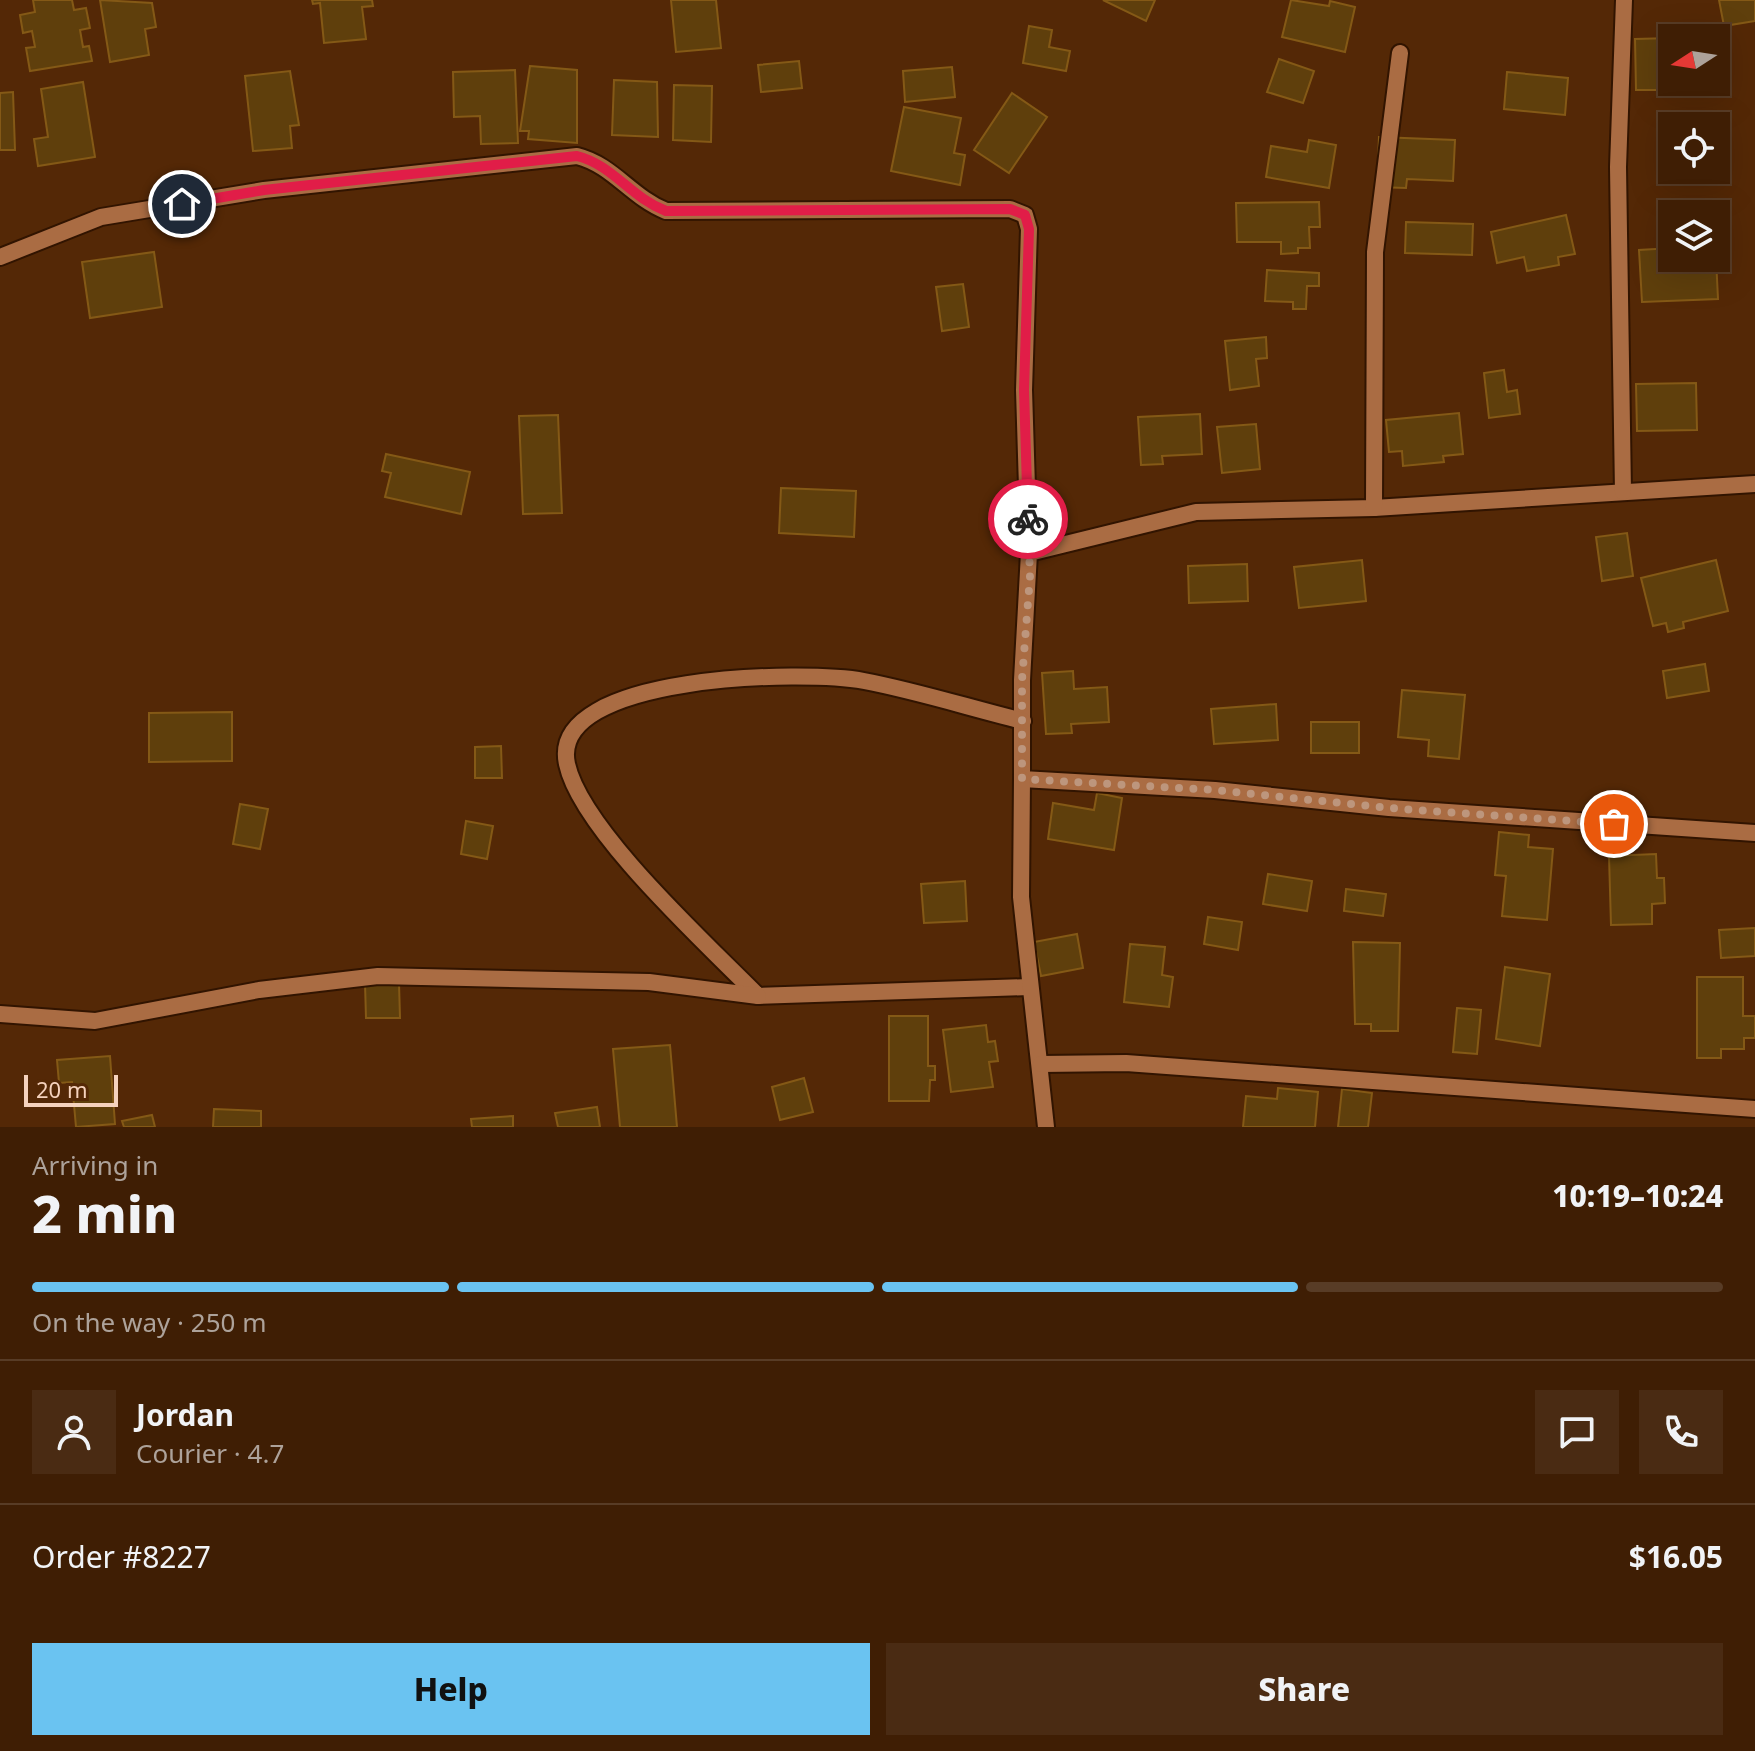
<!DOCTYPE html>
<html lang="en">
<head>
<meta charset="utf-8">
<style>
  body { margin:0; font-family:"Noto Sans",sans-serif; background:#4a2b13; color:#f1f3f6; height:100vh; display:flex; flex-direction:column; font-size:30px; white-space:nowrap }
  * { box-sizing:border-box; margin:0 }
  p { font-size:26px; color:#ada29a }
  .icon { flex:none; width:44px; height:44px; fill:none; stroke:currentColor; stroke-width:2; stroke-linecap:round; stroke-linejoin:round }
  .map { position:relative; height:1127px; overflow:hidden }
  .sheet { display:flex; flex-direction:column; background:#3f1e04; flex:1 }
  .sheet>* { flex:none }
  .needle { width:52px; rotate:258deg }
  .buttons { position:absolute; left:1658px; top:24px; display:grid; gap:16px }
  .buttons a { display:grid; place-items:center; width:72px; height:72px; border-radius:0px; background:#3f1e04; box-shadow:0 8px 32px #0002,0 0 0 2px #583c26; font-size:40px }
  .scale { position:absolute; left:24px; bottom:20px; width:94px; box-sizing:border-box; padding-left:8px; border:4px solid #f5d2bd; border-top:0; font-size:22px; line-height:28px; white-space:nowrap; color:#f5d2bd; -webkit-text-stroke:6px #542806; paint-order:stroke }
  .pin { position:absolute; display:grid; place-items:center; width:68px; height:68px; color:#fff; margin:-34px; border:4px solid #fff; border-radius:50%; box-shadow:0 2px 8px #0007 }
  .courier { position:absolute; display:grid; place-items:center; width:80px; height:80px; margin:-40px; border:6px solid #e11d48; border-radius:50%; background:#fff; color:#222; box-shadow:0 2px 10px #0007 }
  .overview em { font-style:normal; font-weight:800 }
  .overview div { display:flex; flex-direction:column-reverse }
  .overview { display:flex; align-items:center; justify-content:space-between; height:136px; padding:0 32px }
  h1 { font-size:52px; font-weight:800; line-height:60px }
  .bar { display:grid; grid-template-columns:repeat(4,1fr); gap:12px 8px; align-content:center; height:96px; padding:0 32px }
  .bar i { height:10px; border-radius:6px; background:#583c26 }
  .bar .current { background:#6ac3f1 }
  .bar p { grid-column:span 4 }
  .line { display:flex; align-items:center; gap:20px; padding:0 32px; border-top:2px solid #583c26 }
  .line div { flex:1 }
  .round { display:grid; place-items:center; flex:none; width:84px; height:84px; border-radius:0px; background:#4a2b13 }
  .cta { display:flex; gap:16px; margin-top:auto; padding:16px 32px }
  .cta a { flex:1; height:92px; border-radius:0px; background:#6ac3f1; color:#111; font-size:32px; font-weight:800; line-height:92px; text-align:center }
  .cta a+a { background:#4a2b13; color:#f1f3f6 }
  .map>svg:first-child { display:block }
  .building { fill:#5f3f0c; stroke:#845916; stroke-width:2 }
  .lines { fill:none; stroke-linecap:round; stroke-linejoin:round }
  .minor-casing { stroke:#311400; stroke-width:20 }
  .minor { stroke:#aa6c43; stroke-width:16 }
  .done { stroke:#bd967d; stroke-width:8; stroke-dasharray:0 14.4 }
  .route { stroke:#e11d48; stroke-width:10 }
</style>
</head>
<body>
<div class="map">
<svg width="1755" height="1127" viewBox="0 0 1755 1127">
  <rect width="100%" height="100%" fill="#542806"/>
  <g class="building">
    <polygon points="33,0 72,0 74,10 86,8 90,28 80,30 83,47 89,46 92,61 30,71 26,48 35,47 32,31 23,33 20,15 35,12"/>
    <polygon points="100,0 152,3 156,27 145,29 149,55 110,62"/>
    <polygon points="312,0 372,0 373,6 362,7 366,39 324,43 320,3 313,4"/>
    <polygon points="671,0 716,0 721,48 676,52"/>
    <polygon points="1103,0 1155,0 1146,21"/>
    <polygon points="1291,0 1329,6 1330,1 1355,7 1345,52 1282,37"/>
    <polygon points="1719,0 1755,0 1755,21 1724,26"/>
    <polygon points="1029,26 1052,30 1049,47 1070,51 1066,71 1023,63"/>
    <polygon points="1672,38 1672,75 1658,76 1659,90 1636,90 1635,39"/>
    <polygon points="1279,59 1314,71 1303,103 1267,92"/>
    <polygon points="799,61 802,88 761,92 758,65"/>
    <polygon points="530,66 577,70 577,143 528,139 529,131 520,131"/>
    <polygon points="952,67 955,97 905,102 903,71"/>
    <polygon points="515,70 518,143 481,144 480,116 454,117 453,72"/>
    <polygon points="290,71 299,125 290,126 292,148 253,151 245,76"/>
    <polygon points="1507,72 1568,78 1565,115 1504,109"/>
    <polygon points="614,80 657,82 658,137 612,135"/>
    <polygon points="83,82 95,157 38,166 34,139 48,137 41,89"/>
    <polygon points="674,85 712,86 711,142 673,140"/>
    <polygon points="13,92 15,150 0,150 0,93"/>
    <polygon points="1012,93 1047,117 1009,173 974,150"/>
    <polygon points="904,107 961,118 954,153 965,155 960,185 891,171"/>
    <polygon points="1379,137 1455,140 1453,181 1407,179 1406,188 1377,187"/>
    <polygon points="1309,140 1336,145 1329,188 1266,177 1271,146 1307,152"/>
    <polygon points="1319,202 1320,227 1309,227 1310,248 1298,248 1298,253 1281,254 1281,242 1237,242 1236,203"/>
    <polygon points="1566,215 1575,254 1558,257 1559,265 1527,271 1524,257 1497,263 1491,232"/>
    <polygon points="1406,222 1473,224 1472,255 1405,253"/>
    <polygon points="1672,248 1672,258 1716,258 1718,299 1642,302 1639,250"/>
    <polygon points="154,252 162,307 90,318 82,262"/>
    <polygon points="1267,270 1319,273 1319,286 1307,286 1306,309 1293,309 1293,302 1265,301"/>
    <polygon points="963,284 969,327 942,331 936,287"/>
    <polygon points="1266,337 1267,358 1256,359 1259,386 1230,390 1225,341"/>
    <polygon points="1504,370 1507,392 1517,390 1520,414 1489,418 1484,373"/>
    <polygon points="1696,383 1697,430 1637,431 1636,384"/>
    <polygon points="1459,413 1463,454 1443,456 1444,462 1403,466 1402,451 1389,452 1386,420"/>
    <polygon points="1200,414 1202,454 1162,456 1163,464 1141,465 1138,417"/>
    <polygon points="558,415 562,513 523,514 519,416"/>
    <polygon points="1256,424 1260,469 1222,473 1217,427"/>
    <polygon points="386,454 470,472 461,514 385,497 391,473 382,471"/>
    <polygon points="781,488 856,491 854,537 779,533"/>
    <polygon points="1627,533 1633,576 1602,581 1596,537"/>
    <polygon points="1362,560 1366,601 1299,608 1294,567"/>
    <polygon points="1716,560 1728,611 1683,622 1684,628 1668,632 1666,623 1653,626 1641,578"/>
    <polygon points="1247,564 1248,601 1189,603 1188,566"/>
    <polygon points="1705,664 1709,691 1667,698 1663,671"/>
    <polygon points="1073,671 1074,689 1107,687 1109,722 1071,724 1072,733 1046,734 1042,673"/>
    <polygon points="1402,690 1465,695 1459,759 1428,756 1429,740 1398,737"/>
    <polygon points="1276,704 1278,740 1214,744 1211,709"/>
    <polygon points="232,712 232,761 149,762 149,713"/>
    <rect x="1311" y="722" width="48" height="31"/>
    <polygon points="501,746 502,778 475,778 475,747"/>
    <polygon points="1097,793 1122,798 1114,850 1048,839 1053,803 1094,810"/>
    <polygon points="240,804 268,809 260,849 233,844"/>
    <polygon points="466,821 493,826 487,859 461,854"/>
    <polygon points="1499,832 1529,835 1528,847 1553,849 1547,920 1502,916 1506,876 1495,875"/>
    <polygon points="1656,854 1657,878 1664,878 1665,903 1652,904 1652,924 1611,925 1609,856"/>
    <polygon points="1268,874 1312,881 1307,911 1263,904"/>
    <polygon points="965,881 967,921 924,923 921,884"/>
    <polygon points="1346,889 1386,894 1383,916 1344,911"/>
    <polygon points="1208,917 1242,922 1238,950 1204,944"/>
    <polygon points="1755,928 1755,956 1721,958 1719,930"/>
    <polygon points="1077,934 1083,968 1041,976 1034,942"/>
    <polygon points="1353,942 1400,943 1398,1031 1371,1031 1371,1024 1355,1024"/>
    <polygon points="1130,944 1165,947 1162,975 1173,977 1169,1007 1124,1002"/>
    <polygon points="1505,967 1550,974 1540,1046 1496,1039"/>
    <polygon points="1697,977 1743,977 1743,1016 1755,1016 1755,1038 1744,1038 1744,1049 1721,1049 1721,1058 1697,1058"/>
    <polygon points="365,983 399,983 400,1018 366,1018"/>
    <polygon points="1457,1008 1481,1010 1477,1054 1453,1052"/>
    <polygon points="889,1016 928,1016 928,1066 935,1066 935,1080 930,1080 929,1101 889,1101"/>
    <polygon points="986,1025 988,1042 995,1041 998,1061 989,1062 993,1087 951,1092 943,1030"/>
    <polygon points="670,1045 677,1127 620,1127 613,1049"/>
    <polygon points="110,1056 115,1124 76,1127 72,1082 59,1083 57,1060"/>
    <polygon points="804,1078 813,1112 780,1120 772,1087"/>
    <polygon points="1278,1088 1318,1092 1315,1127 1243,1127 1246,1096 1277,1099"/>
    <polygon points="1342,1089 1372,1093 1368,1127 1338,1127"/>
    <polygon points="597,1107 600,1127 558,1127 555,1113"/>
    <polygon points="214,1109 261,1111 261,1127 213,1127"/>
    <polygon points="152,1115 155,1127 124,1127 122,1121"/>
    <polygon points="513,1116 513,1127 472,1127 471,1119"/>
  </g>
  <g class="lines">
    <defs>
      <g id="minor">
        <path d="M0,257L101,217L264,190L577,156C613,165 631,197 666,211L1010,209L1025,215L1029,229L1024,390L1029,553"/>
        <polyline points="1755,484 1374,508 1196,512 1029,553 1022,680 1022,779 1215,790 1389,808 1755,833"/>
        <polyline points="1623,492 1618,167 1624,0"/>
        <polyline points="1374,508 1375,252 1400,53"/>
        <path d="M1023,721C970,708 917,691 864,681C808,670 547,673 567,764C581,830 709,946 758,996L1029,987"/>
        <polyline points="1022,779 1021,897 1046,1127"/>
        <polyline points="0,1014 95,1021 259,990 378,976 649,982 758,996"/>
        <polyline points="1041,1064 1126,1063 1755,1109"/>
      </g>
    </defs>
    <use href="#minor" class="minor-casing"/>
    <use href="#minor" class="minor"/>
  </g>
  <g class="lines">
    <polyline class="done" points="1028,519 1030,576 1022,680 1022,779 1215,790 1389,808 1614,824"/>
    <path class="route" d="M182,204L264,190L577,156C613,165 630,197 666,211L1010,209L1025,215L1029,229L1024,390L1028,519"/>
  </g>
</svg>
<div class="buttons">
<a><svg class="needle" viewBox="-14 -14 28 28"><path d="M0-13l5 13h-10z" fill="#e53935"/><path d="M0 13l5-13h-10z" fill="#ada29a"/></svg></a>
<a><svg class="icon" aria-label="locate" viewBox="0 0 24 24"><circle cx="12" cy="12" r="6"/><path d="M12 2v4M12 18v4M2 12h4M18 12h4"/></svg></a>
<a><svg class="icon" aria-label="layers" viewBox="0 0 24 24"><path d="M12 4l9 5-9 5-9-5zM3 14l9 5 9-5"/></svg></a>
</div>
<div class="scale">20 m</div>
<div class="pin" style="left:1614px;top:824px;background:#ea580c"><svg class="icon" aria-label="bag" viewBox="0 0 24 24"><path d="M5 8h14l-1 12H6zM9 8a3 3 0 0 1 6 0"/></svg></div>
<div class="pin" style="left:182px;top:204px;background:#1f2937"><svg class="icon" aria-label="home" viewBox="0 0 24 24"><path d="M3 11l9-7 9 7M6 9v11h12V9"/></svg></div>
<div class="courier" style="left:1028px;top:519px"><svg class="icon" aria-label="bike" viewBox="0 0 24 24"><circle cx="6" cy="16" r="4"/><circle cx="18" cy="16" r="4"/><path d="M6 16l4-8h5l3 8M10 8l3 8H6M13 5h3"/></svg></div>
</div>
<section class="sheet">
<div class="overview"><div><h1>2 min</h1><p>Arriving in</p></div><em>10:19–10:24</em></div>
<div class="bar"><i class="current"></i><i class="current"></i><i class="current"></i><i></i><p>On the way · 250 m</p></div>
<div class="line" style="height:144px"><a class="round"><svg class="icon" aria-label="person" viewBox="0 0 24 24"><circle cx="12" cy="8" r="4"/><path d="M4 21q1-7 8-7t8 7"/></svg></a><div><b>Jordan</b><p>Courier · 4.7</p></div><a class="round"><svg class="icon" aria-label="chat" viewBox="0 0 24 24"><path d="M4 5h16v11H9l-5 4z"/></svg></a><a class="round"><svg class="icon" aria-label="phone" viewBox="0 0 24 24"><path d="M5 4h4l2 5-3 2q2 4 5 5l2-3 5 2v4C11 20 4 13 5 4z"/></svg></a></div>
<div class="line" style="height:104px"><div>Order #8227</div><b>$16.05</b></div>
<div class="cta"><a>Help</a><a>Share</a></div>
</section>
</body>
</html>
